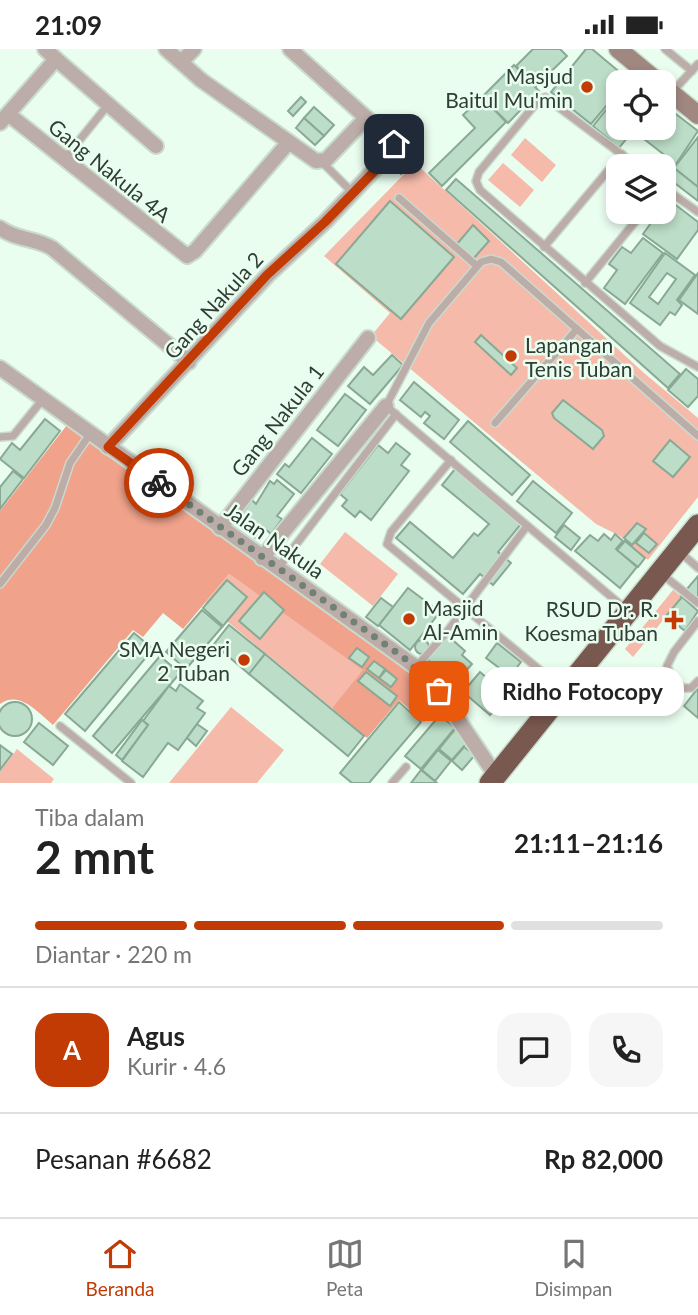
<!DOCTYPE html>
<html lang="id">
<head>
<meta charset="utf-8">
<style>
  body { margin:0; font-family:Lato,sans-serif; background:#f6f6f6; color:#222; height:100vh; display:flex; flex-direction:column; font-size:26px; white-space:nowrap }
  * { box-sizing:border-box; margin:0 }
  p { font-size:23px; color:#767676 }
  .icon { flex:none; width:38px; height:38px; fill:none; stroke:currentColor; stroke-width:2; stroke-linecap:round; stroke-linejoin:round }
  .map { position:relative; height:734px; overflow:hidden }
  .side { display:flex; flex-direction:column; background:#fff; flex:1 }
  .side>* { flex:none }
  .buttons { position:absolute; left:606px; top:21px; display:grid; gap:14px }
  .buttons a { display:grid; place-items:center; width:70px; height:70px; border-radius:14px; background:#fff; box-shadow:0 4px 10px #0003; font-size:35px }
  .pin { position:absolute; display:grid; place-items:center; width:60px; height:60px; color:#fff; margin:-30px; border-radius:14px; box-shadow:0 4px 10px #0006 }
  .courier { position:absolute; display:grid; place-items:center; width:70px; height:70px; margin:-35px; border:5px solid #c23a04; border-radius:50%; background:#fff; color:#222; box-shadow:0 2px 9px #0007 }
  .bubble { position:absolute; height:49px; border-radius:21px; background:#fff; box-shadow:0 4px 10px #0003; font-size:23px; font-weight:700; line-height:49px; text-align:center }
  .headline em { font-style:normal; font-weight:700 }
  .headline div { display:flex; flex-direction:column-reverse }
  .headline { display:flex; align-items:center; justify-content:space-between; height:119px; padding:0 35px }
  h1 { font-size:46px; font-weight:700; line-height:52px }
  .bar { display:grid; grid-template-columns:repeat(4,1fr); gap:10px 7px; align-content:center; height:84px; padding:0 35px }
  .bar i { height:9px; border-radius:5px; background:#e0e0e0 }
  .bar .active { background:#c23a04 }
  .bar p { grid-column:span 4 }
  .line { display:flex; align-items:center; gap:18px; padding:0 35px; border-top:2px solid #e0e0e0 }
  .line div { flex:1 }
  .round { display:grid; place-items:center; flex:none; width:74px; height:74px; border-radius:21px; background:#f6f6f6 }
  .status { display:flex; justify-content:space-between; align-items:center; height:49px; padding:0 35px; background:#fff; direction:ltr }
  .status svg { height:19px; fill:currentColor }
  .tab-bar { display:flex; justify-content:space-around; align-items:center; height:98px; border-top:2px solid #e0e0e0; background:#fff; font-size:19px; color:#767676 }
  .tab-bar a { display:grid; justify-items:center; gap:4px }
  .tab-bar .active { color:#c23a04 }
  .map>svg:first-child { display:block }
  .green { fill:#f5baa9 }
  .forest { fill:#f0a28b }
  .building { fill:#bcddc7; stroke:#89a994; stroke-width:2; fill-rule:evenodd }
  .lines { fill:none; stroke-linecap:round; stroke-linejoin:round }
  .lane-casing { stroke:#c9dbce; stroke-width:10 }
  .street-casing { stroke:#c9dbce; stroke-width:18 }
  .secondary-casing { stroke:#c9dbce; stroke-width:21 }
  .highway-casing { stroke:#c9dbce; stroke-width:24 }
  .lane { stroke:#bdada8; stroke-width:7 }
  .street { stroke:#bdada8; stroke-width:14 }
  .secondary { stroke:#a08881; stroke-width:18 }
  .highway { stroke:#78584f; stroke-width:21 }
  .done { stroke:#718176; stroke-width:7; stroke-dasharray:0 12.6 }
  .route { stroke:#c23a04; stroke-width:9 }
  .poi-dot { fill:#c23a04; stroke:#eafef0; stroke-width:2.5 }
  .labels { text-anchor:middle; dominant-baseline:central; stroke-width:5; stroke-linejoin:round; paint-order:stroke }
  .poi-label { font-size:21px; fill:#303d35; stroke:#eafef0; text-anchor:end }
  .street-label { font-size:21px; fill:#303d35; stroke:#eafef0 }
</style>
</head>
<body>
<div class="status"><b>21:09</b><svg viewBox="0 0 49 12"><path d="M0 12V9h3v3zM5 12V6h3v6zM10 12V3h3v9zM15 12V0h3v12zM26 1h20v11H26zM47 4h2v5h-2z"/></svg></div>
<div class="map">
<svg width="698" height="734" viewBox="0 0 698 734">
  <rect width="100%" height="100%" fill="#eafef0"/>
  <g class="green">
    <polygon points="525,89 556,116 542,133 511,106"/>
    <polygon points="415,114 644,324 698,369 698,448 648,511 620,487 596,475 371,287 390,264 324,207"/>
    <polygon points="503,114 534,141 520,158 488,131"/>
    <polygon points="345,483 398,525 373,557 320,515"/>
    <polygon points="229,525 364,621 332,659 205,554"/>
    <polygon points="673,541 682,548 633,608 625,600"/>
    <polygon points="231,658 284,701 257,734 169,734"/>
    <polygon points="17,700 54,730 51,734 0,734 0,723"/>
  </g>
  <path class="forest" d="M67,376L381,602L430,641L452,673L437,658L424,673L399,651L367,689L332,659L363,621L229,525L183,580L163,564L143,588L133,581L53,676C38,664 20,641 0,655V462Z"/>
  <g class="building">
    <polygon points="533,0 560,0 567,7 536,37 516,17"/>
    <polygon points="586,0 592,0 628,30 618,33 618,43 591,75 551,43"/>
    <polygon points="514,16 539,42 508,74 482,48"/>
    <polygon points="618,46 618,79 635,79 619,99 593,77"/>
    <polygon points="301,48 306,53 293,67 288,62"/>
    <polygon points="482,48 506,73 442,137 429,124 475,79 463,66"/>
    <polygon points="663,55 698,82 676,115 635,83 639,79 663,79"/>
    <polygon points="314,58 334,76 324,87 304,69"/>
    <polygon points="304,69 324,87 315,96 296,79"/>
    <polygon points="698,88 698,138 674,119"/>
    <polygon points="403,101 414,111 401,125 390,115"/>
    <polygon points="674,119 698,138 698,152 667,128"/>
    <polygon points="456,130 680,325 668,339 446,141"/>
    <polygon points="668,150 698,173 698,181 677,210 643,185 659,163 663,163"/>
    <polygon points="390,152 454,208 401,270 336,215"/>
    <polygon points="473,176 489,192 473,210 457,195"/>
    <polygon points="643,189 663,204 625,255 604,239 617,221 609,215 622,198 631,204"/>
    <path d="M665,204L695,226L677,251L682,256L675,266L670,263L660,276L630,254ZM667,224L676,230L658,255L649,248Z"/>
    <polygon points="698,224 698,265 679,251"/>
    <polygon points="481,286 517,319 511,326 475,293"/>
    <polygon points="392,306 403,316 370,355 348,337 364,318 373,326"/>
    <polygon points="686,320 698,330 698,347 688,358 668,341"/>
    <polygon points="414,333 459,371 444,390 424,374 430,367 425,363 421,368 400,351"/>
    <polygon points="345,345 366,361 338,397 317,381"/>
    <polygon points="563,351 602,381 604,387 593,400 554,369 552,364"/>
    <polygon points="45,370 60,382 24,429 0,410 12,394 20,401"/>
    <polygon points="468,372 530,426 512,446 450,393"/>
    <polygon points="312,389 332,405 301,444 277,425 285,415 289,418"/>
    <polygon points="670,391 690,408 673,428 653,412"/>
    <polygon points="396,394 410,405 401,416 409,422 371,471 360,462 355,468 342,457 347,451 340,445 378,396 388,404"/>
    <polygon points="455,420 521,475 498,503 511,514 493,536 480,525 463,545 396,489 410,473 453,509 474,484 478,487 489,475 442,436"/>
    <polygon points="13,422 23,430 0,460 0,438"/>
    <polygon points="277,431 294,445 277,467 282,470 271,485 263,478 255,489 241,477 244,474 238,469 252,451 256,455 270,432 274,435"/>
    <polygon points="533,432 572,464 556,484 517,452"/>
    <polygon points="637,474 646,480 632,496 624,489"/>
    <polygon points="564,476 580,489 571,501 555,488"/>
    <polygon points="644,484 657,495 649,504 636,494"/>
    <polygon points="604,485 611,491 615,485 623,492 616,500 637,518 620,539 575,502 590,486 598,492"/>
    <polygon points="625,492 645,509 638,518 617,501"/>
    <polygon points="698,527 698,553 694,558 681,547"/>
    <polygon points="227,531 247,548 223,577 203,559"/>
    <polygon points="408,539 440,563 410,601 379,576"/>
    <polygon points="264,543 284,561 260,590 239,572"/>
    <polygon points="682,548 698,562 685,582 666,567"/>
    <polygon points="381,549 393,558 378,577 366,568"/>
    <polygon points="202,561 222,578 186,620 166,603"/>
    <polygon points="229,576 265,605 249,625 214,595"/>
    <polygon points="134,584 153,600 85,682 65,665"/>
    <polygon points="447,586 465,602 462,606 472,615 454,635 426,609"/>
    <circle cx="422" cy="598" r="7"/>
    <polygon points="497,594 521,613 510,627 486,609"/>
    <polygon points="357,599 369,608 362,618 349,609"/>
    <polygon points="265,605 364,687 348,707 249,625"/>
    <polygon points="160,607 180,624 112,704 93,687"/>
    <polygon points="374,612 385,620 379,629 367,620"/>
    <polygon points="386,621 397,630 391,638 379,629"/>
    <polygon points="366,623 397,647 390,657 358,632"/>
    <polygon points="480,623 507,646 490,666 463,643"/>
    <polygon points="180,635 203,652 197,659 205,664 178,701 168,694 143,728 122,712 148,676 143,672 169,637 176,642"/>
    <polygon points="698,639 698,669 684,657"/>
    <polygon points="421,648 434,659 424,670 412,659"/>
    <polygon points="399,653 421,673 369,734 352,734 340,724"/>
    <circle cx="15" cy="670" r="17"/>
    <polygon points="440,666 455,679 421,720 405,707"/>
    <polygon points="142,671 148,676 122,711 116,706"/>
    <polygon points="39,674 68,697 53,716 24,693"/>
    <polygon points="197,675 207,682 196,697 187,689"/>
    <polygon points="456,679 466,695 452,711 439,700"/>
    <polygon points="0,696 12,705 0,721"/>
    <polygon points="464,698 475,706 462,721 452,712"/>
    <polygon points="438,701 451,712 435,732 422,721"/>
    <polygon points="421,721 437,734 411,734"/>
  </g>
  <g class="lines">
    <defs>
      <g id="lane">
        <polyline points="665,0 692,22"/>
        <polyline points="672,43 698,15"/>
        <polyline points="65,109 108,56"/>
        <polyline points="322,113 353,144"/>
        <polyline points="637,117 545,48 538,52 479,123 476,132 480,141 660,297 698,318"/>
        <polyline points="663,138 698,163"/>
        <polyline points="399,149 477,217"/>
        <polyline points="544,198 622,105"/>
        <polyline points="585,234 643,163"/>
        <polyline points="495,374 577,280"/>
        <polyline points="0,388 13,387 43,350"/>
        <polyline points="451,411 391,483 387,495 564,641"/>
        <polyline points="681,504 698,519"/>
        <polyline points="278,519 396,365"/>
        <polyline points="663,526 698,554"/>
        <polyline points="0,535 46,476 55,459 70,414 90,385"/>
        <polyline points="628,562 386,357 429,274 481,213 491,210 501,213 698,387"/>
        <polyline points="698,572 674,603 667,617 672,629 683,639 691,639 698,632"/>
        <polyline points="416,618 446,584 527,477"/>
        <polyline points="60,677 131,734"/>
        <polyline points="392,734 406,718"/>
      </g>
      <g id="street">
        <polyline points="166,0 201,31 316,112 326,111 366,69"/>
        <polyline points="56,10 156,97"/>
        <polyline points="181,13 194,0"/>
        <polyline points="8,65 187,207 195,202 289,93"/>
        <polyline points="0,74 56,10 45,0"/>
        <path d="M0,179C16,191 35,189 52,199L189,313"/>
        <polyline points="0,319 416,618 439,642 496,727"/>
        <polyline points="108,398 267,227 325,173 395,99 392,92 290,0"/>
        <polyline points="220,479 368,289"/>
        <polyline points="262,509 386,357"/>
      </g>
      <g id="secondary">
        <polyline points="618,0 658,33"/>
        <polyline points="663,37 698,66"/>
      </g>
      <polyline id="highway" points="490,734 698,476"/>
    </defs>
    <use href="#lane" class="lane-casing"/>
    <use href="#street" class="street-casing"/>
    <use href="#secondary" class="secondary-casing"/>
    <use href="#highway" class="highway-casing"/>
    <use href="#lane" class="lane"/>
    <use href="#street" class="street"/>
    <use href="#secondary" class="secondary"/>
    <use href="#highway" class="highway"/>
  </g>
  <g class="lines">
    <polyline class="done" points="159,434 403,608 439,642"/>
    <polyline class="route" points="159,434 108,398 267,226 325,173 390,106 395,99 394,95"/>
  </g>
  <g class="poi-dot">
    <circle cx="587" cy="38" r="7"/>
    <circle cx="511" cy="307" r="7"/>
    <circle cx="409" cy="570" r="7"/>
    <path d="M670.5 560.5h7v7h7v7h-7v7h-7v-7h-7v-7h7z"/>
    <circle cx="244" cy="611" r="7"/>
  </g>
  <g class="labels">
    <g class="poi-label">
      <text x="573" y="26">Masjud<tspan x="573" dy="24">Baitul Mu'min</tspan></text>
      <text x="525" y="295" text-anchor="start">Lapangan<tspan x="525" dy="24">Tenis Tuban</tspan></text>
      <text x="423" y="558" text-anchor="start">Masjid<tspan x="423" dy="24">Al-Amin</tspan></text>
      <text x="658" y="559">RSUD Dr. R.<tspan x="658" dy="24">Koesma Tuban</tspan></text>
      <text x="230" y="599">SMA Negeri<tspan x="230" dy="24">2 Tuban</tspan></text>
    </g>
    <g class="street-label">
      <text transform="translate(110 121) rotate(39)">Gang Nakula 4A</text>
      <text transform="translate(213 256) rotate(-48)">Gang Nakula 2</text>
      <text transform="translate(277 371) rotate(-52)">Gang Nakula 1</text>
      <text transform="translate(275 491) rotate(35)">Jalan Nakula</text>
    </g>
  </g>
</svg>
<div class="buttons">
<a><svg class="icon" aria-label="locate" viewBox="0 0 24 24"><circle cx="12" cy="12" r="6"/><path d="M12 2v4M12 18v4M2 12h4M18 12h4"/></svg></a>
<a><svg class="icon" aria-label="layers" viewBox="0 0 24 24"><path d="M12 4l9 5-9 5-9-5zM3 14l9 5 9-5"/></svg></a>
</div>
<div class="pin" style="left:439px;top:642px;background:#ea580c"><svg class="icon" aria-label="bag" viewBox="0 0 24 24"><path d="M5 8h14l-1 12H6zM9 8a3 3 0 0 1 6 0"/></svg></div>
<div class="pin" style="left:394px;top:95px;background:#1f2937"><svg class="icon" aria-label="home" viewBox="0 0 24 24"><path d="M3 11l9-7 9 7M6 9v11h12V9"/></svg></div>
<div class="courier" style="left:159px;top:434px"><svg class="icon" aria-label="bike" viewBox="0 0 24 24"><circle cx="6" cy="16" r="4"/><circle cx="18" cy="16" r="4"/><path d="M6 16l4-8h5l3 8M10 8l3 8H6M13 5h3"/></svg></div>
<div class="bubble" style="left:481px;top:618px;width:203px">Ridho Fotocopy</div>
</div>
<section class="side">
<div class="headline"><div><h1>2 mnt</h1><p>Tiba dalam</p></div><em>21:11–21:16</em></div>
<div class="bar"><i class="active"></i><i class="active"></i><i class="active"></i><i></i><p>Diantar · 220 m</p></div>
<div class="line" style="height:126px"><b class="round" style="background:#c23a04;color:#fff">A</b><div><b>Agus</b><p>Kurir · 4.6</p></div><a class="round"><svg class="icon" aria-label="chat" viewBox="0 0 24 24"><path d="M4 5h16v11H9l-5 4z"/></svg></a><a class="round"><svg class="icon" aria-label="phone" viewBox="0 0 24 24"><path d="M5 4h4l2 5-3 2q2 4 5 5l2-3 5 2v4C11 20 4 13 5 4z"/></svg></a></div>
<div class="line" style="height:91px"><div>Pesanan #6682</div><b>Rp 82,000</b></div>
</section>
<nav class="tab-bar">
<a class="active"><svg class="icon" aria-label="home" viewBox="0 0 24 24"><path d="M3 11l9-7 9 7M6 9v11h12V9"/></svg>Beranda</a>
<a><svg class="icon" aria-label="map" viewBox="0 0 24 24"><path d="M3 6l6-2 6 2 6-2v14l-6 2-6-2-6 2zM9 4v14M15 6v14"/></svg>Peta</a>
<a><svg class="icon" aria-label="saved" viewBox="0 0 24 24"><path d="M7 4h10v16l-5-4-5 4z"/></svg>Disimpan</a>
</nav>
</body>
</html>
